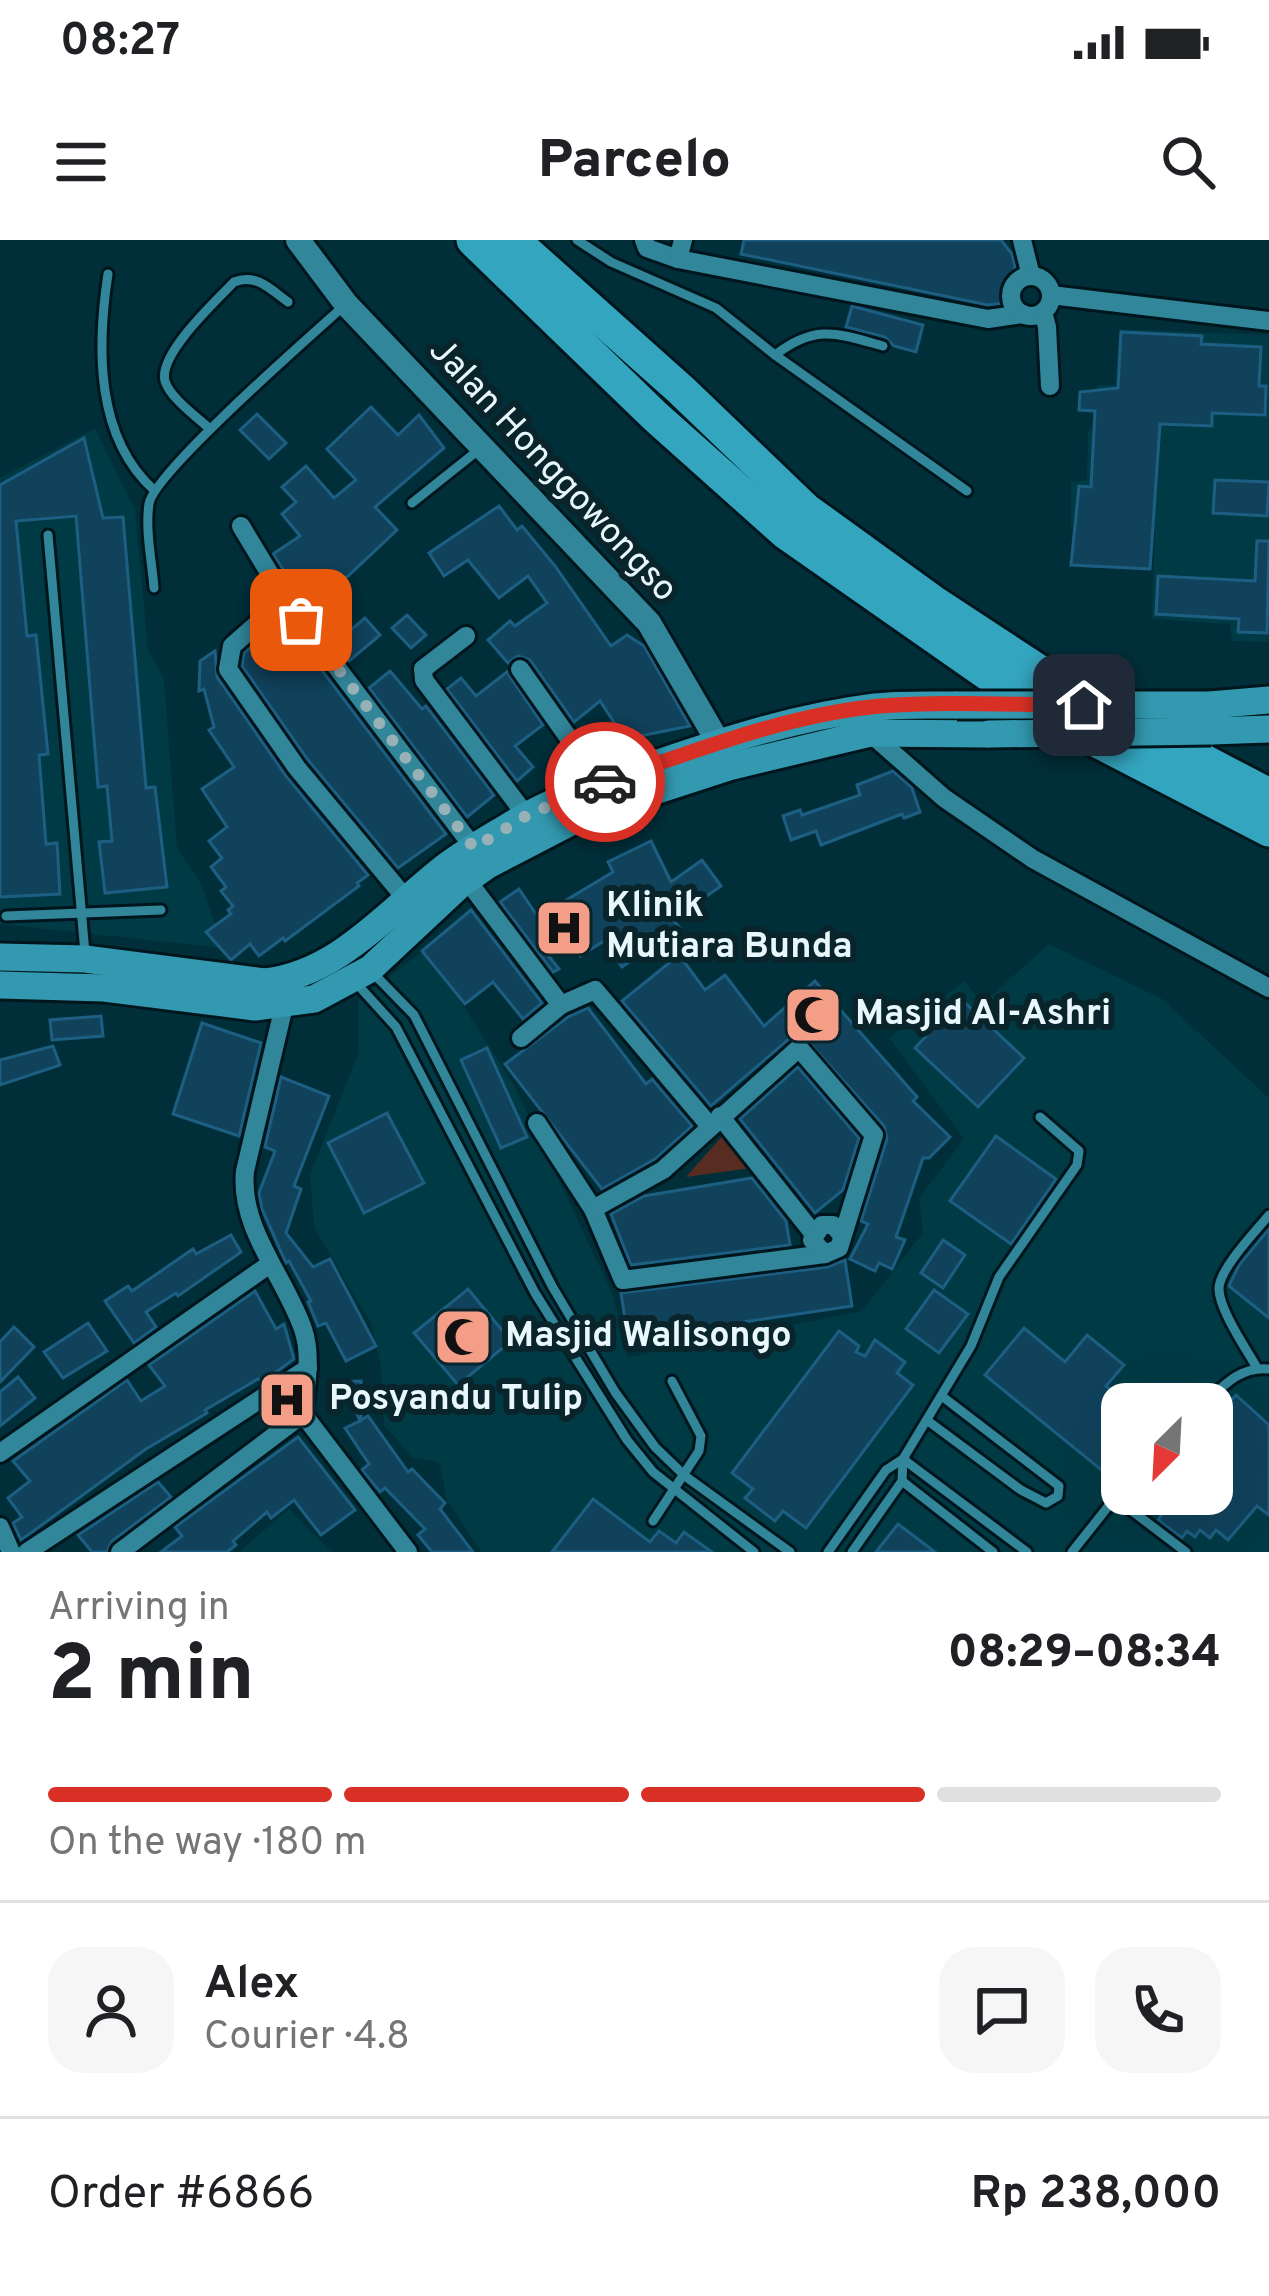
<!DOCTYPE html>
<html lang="en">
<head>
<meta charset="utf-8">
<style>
  body { margin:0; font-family:Overpass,sans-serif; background:#f6f6f6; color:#202124; height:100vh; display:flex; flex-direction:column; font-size:45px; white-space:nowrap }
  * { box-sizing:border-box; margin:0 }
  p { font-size:39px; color:#757577 }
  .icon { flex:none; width:66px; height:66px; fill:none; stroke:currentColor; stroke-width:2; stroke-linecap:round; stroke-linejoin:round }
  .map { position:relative; height:1312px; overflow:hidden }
  .details { display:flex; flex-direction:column; background:#fff; flex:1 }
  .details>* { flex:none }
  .needle { width:78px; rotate:204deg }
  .buttons { position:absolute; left:1101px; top:1143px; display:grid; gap:24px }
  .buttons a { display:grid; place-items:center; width:132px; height:132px; border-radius:24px; background:#fff; box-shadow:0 12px 48px #0002; font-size:60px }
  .pin { position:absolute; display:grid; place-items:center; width:102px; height:102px; color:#fff; margin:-51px; border-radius:24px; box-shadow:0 6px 18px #0006 }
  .courier { position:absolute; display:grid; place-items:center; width:120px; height:120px; margin:-60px; border:9px solid #d93025; border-radius:50%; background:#fff; color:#222; box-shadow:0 3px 15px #0007 }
  .summary em { font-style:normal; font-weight:800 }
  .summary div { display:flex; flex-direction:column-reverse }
  .summary { display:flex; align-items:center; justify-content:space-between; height:204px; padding:0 48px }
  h1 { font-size:78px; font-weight:800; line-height:90px }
  .bar { display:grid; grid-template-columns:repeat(4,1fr); gap:18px 12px; align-content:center; height:144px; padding:0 48px }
  .bar i { height:15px; border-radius:9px; background:#e0e0e0 }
  .bar .selected { background:#d93025 }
  .bar p { grid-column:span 4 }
  .line { display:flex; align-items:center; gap:30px; padding:0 48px; border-top:3px solid #e0e0e0 }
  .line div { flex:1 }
  .round { display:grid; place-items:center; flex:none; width:126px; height:126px; border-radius:36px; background:#f6f6f6 }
  .status { display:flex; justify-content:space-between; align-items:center; height:84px; padding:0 60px; background:#fff; direction:ltr }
  .status svg { height:33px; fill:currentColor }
  header { display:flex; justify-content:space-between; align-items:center; height:156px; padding:0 48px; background:#fff; font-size:54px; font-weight:800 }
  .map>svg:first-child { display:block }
  .built { fill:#003a45; fill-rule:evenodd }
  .green { fill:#582c20 }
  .building { fill:#10425c; stroke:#1d5f82; stroke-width:3 }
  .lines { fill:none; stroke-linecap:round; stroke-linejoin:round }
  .lane-casing { stroke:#00161c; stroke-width:15 }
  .street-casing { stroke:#00161c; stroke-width:24 }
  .secondary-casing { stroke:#00161c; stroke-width:30 }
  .primary-casing { stroke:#00161c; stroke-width:33 }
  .highway-casing { stroke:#00161c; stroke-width:39 }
  .lane { stroke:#31869a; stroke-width:9 }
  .street { stroke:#31869a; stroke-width:18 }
  .secondary { stroke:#31869a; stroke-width:24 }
  .primary { stroke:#3399b0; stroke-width:27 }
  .highway { stroke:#34a5be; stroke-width:33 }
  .primary-bridge-casing { stroke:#00161c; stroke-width:33; stroke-linecap:butt }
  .primary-bridge { stroke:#3399b0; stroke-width:27 }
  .done { stroke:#97b1b7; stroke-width:12; stroke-dasharray:0 21.6 }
  .route { stroke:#d93025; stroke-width:15 }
  .labels { text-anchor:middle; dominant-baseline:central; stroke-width:12; stroke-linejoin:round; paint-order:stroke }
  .street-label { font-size:36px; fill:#e8f7fb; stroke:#09242a }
  .poi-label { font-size:36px; font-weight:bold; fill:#e8f7fb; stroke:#09242a; text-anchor:start }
</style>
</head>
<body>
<div class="status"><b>08:27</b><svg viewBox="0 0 49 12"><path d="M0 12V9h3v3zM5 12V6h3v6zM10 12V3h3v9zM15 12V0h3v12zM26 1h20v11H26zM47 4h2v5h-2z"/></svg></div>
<header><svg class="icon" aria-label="menu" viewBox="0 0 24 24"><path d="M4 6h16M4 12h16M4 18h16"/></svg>Parcelo<svg class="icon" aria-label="search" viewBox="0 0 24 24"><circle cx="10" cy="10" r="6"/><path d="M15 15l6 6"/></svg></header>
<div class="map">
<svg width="1269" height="1312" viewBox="0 0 1269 1312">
  <rect width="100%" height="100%" fill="#002f3a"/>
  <g class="built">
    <polygon points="1119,89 1269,95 1269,402 1232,401 1230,384 1152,379 1155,292 1071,286 1071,242 1087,240 1088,192 1093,186 1097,145 1116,145"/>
    <polygon points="95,188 135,270 148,410 164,439 177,608 201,643 223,708 0,684 0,238"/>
    <path d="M1049,704L1162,759L1269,858V1312H481L447,1260L439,1222L412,1217L384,1185L381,1127L371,1083L314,988L310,935L358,814V760L427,708L516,849L612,1053L628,1117L862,1071L923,993L919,958L964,899L889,798L965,741L982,764ZM1122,1164H1212V1254H1122Z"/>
    <polygon points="289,1269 331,1312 239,1312"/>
  </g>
  <polygon class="green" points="725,893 758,927 686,937"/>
  <g class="building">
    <polygon points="744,0 1001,0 1012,14 1015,27 1005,63 988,65 741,14"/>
    <polygon points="852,66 923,85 916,112 894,106 885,97 846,87"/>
    <polygon points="1121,92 1202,96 1201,104 1261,107 1259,146 1266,146 1265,175 1212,173 1212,186 1160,184 1150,329 1071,325 1079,246 1091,247 1095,171 1079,170 1080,152 1118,148"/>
    <polygon points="371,167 398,195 419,175 444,208 375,267 397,290 348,336 305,363 273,314 300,296 282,274 296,262 282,247 306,226 334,258 356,240 327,209"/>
    <polygon points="257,174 286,203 269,219 240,190"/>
    <polygon points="84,198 103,278 123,277 146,548 155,547 167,647 105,653 99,602 112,601 107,546 98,547 76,276 16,281 27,396 36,395 48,514 39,515 46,604 57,603 60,654 0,657 0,245"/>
    <polygon points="1215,240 1269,242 1267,276 1213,273"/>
    <polygon points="499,266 517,290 522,286 555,326 611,406 627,395 644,406 690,486 625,499 600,461 574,482 530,420 518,416 508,423 488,400 510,381 515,386 547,363 528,336 499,358 468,320 444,336 429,313"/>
    <polygon points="1257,301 1269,301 1267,393 1238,392 1239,379 1156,374 1158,336 1255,341"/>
    <polygon points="407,375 426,395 411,408 392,388"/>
    <polygon points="365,378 380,395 349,421 335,403"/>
    <polygon points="283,379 446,594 398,628 308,520 242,426 244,413"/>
    <polygon points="215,411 217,437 286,536 368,635 357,643 359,646 285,701 283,698 259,716 250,704 231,720 206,692 231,674 228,670 233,666 221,651 226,647 211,627 222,618 209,601 227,587 202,549 234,527 209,490 214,487 204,449 199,451 200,421"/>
    <polygon points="390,431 422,469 426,466 494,555 467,577 369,448"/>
    <polygon points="507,432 543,485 515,506 533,527 517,541 447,449 461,438 476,456"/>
    <polygon points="893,531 912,548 920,572 904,578 902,574 821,605 816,591 791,600 783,576 800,570 802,575 860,555 857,545"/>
    <polygon points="651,601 671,642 702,620 721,646 673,680 680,688 622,727 604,701 580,716 558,689 539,704 559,729 553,732 500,662 519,649 538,677 613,632 608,622"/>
    <polygon points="471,670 542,763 523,779 493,742 465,764 422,711"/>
    <polygon points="679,715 705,750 725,735 764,786 815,741 917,857 913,861 950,897 929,918 923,918 896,997 905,1000 892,1029 879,1023 875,1031 850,1019 868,984 861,981 887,899 884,886 802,795 790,798 711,866 622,761"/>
    <polygon points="961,759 1024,818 978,867 915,808"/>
    <polygon points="588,768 646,844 652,839 692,886 655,919 602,949 505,824 568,777"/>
    <polygon points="101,776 103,796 52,800 50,780"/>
    <polygon points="202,783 261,803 239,896 173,874"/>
    <polygon points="53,806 60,825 0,845 0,820"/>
    <polygon points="487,808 527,897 501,908 461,820"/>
    <polygon points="798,827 859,898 843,950 815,973 740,879"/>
    <polygon points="281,837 329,856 294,946 301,949 286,993 313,1027 330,1019 376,1106 346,1121 326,1083 318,1086 308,1062 311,1061 289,1021 286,1023 262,969 259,953 275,911 265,907"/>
    <polygon points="387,873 424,943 364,973 328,903"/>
    <polygon points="996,896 1056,939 1011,1004 950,961"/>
    <polygon points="752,938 786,981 790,1005 631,1025 611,974 644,956"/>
    <polygon points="1269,989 1269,1078 1229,1046 1239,1025"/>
    <polygon points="231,995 241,1012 178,1056 176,1053 146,1072 156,1087 134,1103 105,1061 128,1046 132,1051 193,1009 196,1014"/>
    <polygon points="943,1000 965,1015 943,1048 921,1033"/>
    <polygon points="845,1020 852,1066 628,1099 621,1053 827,1027"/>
    <polygon points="468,1049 511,1101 458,1145 414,1093"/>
    <polygon points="934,1050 968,1074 939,1113 906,1089"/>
    <polygon points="255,1051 276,1089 284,1084 294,1119 264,1141 258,1139 205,1170 207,1173 146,1209 21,1300 13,1283 22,1277 8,1258 30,1241 13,1221 127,1140 141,1161 165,1146 149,1125"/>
    <polygon points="88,1083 107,1111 63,1138 44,1112"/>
    <polygon points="14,1087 34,1107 0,1142 0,1102"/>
    <polygon points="1024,1088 1065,1122 1087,1095 1124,1125 1106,1146 1122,1159 1122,1212 1105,1233 985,1135"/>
    <polygon points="839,1091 859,1106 856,1112 865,1116 875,1100 905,1122 897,1133 913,1145 806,1288 783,1271 775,1281 745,1258 753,1249 732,1233"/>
    <polygon points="18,1137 35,1158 0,1186 0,1152"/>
    <polygon points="361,1141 361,1180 368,1176 408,1232 412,1229 445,1263 440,1269 473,1312 432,1312 418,1295 425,1289 385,1248 380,1252 362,1230 369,1224 345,1188 360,1181 343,1142"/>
    <polygon points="1236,1155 1269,1185 1269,1275 1257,1266 1228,1300 1216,1290 1210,1298 1200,1290 1195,1297 1187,1291 1182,1298 1158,1280 1163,1273 1158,1269 1171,1254 1212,1254 1212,1181"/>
    <polygon points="298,1197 355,1270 321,1295 294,1260 271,1278 267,1272 233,1301 236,1305 227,1312 161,1312 182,1296 175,1287"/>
    <polygon points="158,1242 171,1257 112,1301 107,1312 92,1312 78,1295"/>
    <polygon points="593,1259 650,1302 659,1291 676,1303 684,1292 712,1312 552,1312"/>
    <polygon points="898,1284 935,1312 876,1312"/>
  </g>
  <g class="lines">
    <defs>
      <g id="lane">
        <polyline points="577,0 611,22 716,68 775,115 967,251"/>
        <path d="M108,34C97,106 95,197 154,250"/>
        <path d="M775,115C816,84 836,93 883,106"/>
        <path d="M210,189C197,177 170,158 165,141C158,114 216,61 234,42C256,33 270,49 288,62"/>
        <polyline points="412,263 481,208"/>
        <polyline points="48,295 85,713"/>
        <path d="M154,348C152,322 145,290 149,264C153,233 314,93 346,64"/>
        <polyline points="6,676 161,670"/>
        <polyline points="372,732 414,775 552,1046 615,1152 655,1207 685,1236 790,1312"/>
        <polyline points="357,744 396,787 535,1053 627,1200 653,1232 754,1312"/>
        <path d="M1257,1128C1247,1110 1218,1068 1219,1048C1220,1028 1256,991 1269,975"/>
        <path d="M1204,1164C1223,1146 1240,1126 1269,1129"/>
        <polyline points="928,1181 1021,1250 1046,1263 1058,1256 1059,1246 943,1157"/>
        <polyline points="902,1241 993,1312"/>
        <polyline points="1115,1258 1186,1312"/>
        <polyline points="653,1281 699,1211 701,1196 672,1141"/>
        <polyline points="828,1312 886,1230 903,1219 1027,1312"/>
        <polyline points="852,1312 902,1241 903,1219 971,1106 999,1037 1077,925 1079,911 1040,877"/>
        <polyline points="1072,1312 1122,1249"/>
      </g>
      <g id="street">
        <polyline points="644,0 647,8 678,19"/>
        <polyline points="683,0 678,19 988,79 1023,74"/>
        <polyline points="1022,0 1031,36"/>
        <circle cx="1031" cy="56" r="20"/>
        <polyline points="1051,55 1269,81"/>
        <polyline points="1043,72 1047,87 1050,146"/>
        <polyline points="241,286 285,359 477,612"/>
        <polyline points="285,359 232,406 228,429 297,528 407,660"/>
        <polyline points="466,396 423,429 424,440 531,582"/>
        <polyline points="520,429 575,507 581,549"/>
        <polyline points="870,493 944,558 1033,619 1269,748"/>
        <polyline points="467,640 561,765"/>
        <path d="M284,766L245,931C239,988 285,1037 303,1089C312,1115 306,1147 303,1174L408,1312"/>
        <polyline points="521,798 561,765 595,750 709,885"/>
        <polyline points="720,876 813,993"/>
        <polyline points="537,883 593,969 623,1040 825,1014"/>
        <polyline points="593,969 663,930 799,808 874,895 839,1008 825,1014 812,1000 822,985 833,985 841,994"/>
        <polyline points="0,1213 270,1024"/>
        <polyline points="0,1287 11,1312"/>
        <polyline points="27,1312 308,1128"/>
        <polyline points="120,1312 303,1174"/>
      </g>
      <polyline id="secondary" points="298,0 346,64 649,383 728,519"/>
      <g id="primary">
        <polyline points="1210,465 1269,460"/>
        <polyline points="1211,491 1269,489"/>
        <path d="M0,717L85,719L264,742C336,735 386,674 440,631C461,614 486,600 509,586C551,560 597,544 644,528C719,502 795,477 875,467C902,464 930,465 957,465"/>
        <polyline points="0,745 104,748 255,767 314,759 370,729 461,644 488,625 590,572 732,526 870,493 989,494"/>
      </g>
      <g id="highway">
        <polyline points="473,0 656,177 786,293 1045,474 1269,590"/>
        <polyline points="513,0 681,150 805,269 935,363 1063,447 1269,555"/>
      </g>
    </defs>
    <use href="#lane" class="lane-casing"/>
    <use href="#street" class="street-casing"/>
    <use href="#secondary" class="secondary-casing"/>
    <use href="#primary" class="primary-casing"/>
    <use href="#highway" class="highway-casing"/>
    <use href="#lane" class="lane"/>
    <use href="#street" class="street"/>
    <use href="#secondary" class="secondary"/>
    <use href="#primary" class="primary"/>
    <use href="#highway" class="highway"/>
    <defs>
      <g id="primary-bridge">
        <polyline points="957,465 1210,465"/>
        <polyline points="989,494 1211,491"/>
      </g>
    </defs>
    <use href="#primary-bridge" class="primary-bridge-casing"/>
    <use href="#primary-bridge" class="primary-bridge"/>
  </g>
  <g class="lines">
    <polyline class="done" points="301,380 474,608 526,576 605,542"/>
    <path class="route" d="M605,542C695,511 785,475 880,466C947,461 1016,465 1084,465"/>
  </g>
  <defs>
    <symbol id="hospital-square" viewBox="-11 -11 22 22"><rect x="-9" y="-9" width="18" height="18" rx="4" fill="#f49e87" stroke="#09242a"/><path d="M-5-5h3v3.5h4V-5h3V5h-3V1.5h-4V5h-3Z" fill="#111"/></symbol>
    <symbol id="mosque-square" viewBox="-11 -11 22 22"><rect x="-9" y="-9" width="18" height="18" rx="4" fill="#f49e87" stroke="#09242a"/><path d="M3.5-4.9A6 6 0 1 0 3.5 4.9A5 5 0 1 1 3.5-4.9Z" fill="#111"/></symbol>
  </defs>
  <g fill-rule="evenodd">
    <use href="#hospital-square" x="531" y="655" width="66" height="66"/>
    <use href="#mosque-square" x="780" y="742" width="66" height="66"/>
    <use href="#mosque-square" x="430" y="1064" width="66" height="66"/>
    <use href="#hospital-square" x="254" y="1127" width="66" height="66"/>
  </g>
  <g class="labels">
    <g class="street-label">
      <text transform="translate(552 231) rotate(47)">Jalan Honggowongso</text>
    </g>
    <g class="poi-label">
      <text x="606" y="667">Klinik<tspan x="606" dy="41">Mutiara Bunda</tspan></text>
      <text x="855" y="775">Masjid Al-Ashri</text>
      <text x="505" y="1097">Masjid Walisongo</text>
      <text x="329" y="1160">Posyandu Tulip</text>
    </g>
  </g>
</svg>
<div class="buttons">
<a><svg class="needle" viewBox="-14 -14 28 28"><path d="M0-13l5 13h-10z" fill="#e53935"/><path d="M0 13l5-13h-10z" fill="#757577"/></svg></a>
</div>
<div class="pin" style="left:301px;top:380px;background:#ea580c"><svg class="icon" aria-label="bag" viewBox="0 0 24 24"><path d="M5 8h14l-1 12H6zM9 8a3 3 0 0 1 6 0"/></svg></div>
<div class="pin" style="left:1084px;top:465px;background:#1f2937"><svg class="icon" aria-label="home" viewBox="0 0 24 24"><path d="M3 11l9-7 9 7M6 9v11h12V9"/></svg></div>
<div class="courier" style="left:605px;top:542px"><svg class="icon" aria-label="car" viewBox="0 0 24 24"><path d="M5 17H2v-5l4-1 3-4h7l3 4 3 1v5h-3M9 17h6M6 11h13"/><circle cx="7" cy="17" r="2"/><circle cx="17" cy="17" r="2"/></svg></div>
</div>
<section class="details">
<div class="summary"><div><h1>2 min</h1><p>Arriving in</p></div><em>08:29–08:34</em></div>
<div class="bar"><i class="selected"></i><i class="selected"></i><i class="selected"></i><i></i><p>On the way · 180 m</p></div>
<div class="line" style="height:216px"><a class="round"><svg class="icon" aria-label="person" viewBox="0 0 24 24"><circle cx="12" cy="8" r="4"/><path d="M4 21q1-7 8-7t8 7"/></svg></a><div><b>Alex</b><p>Courier · 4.8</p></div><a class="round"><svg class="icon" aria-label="chat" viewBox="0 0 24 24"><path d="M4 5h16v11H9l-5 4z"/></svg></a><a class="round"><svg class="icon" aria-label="phone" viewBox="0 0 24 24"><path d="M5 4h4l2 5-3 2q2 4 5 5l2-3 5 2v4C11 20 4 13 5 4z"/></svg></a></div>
<div class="line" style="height:156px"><div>Order #6866</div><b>Rp 238,000</b></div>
</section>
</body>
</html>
